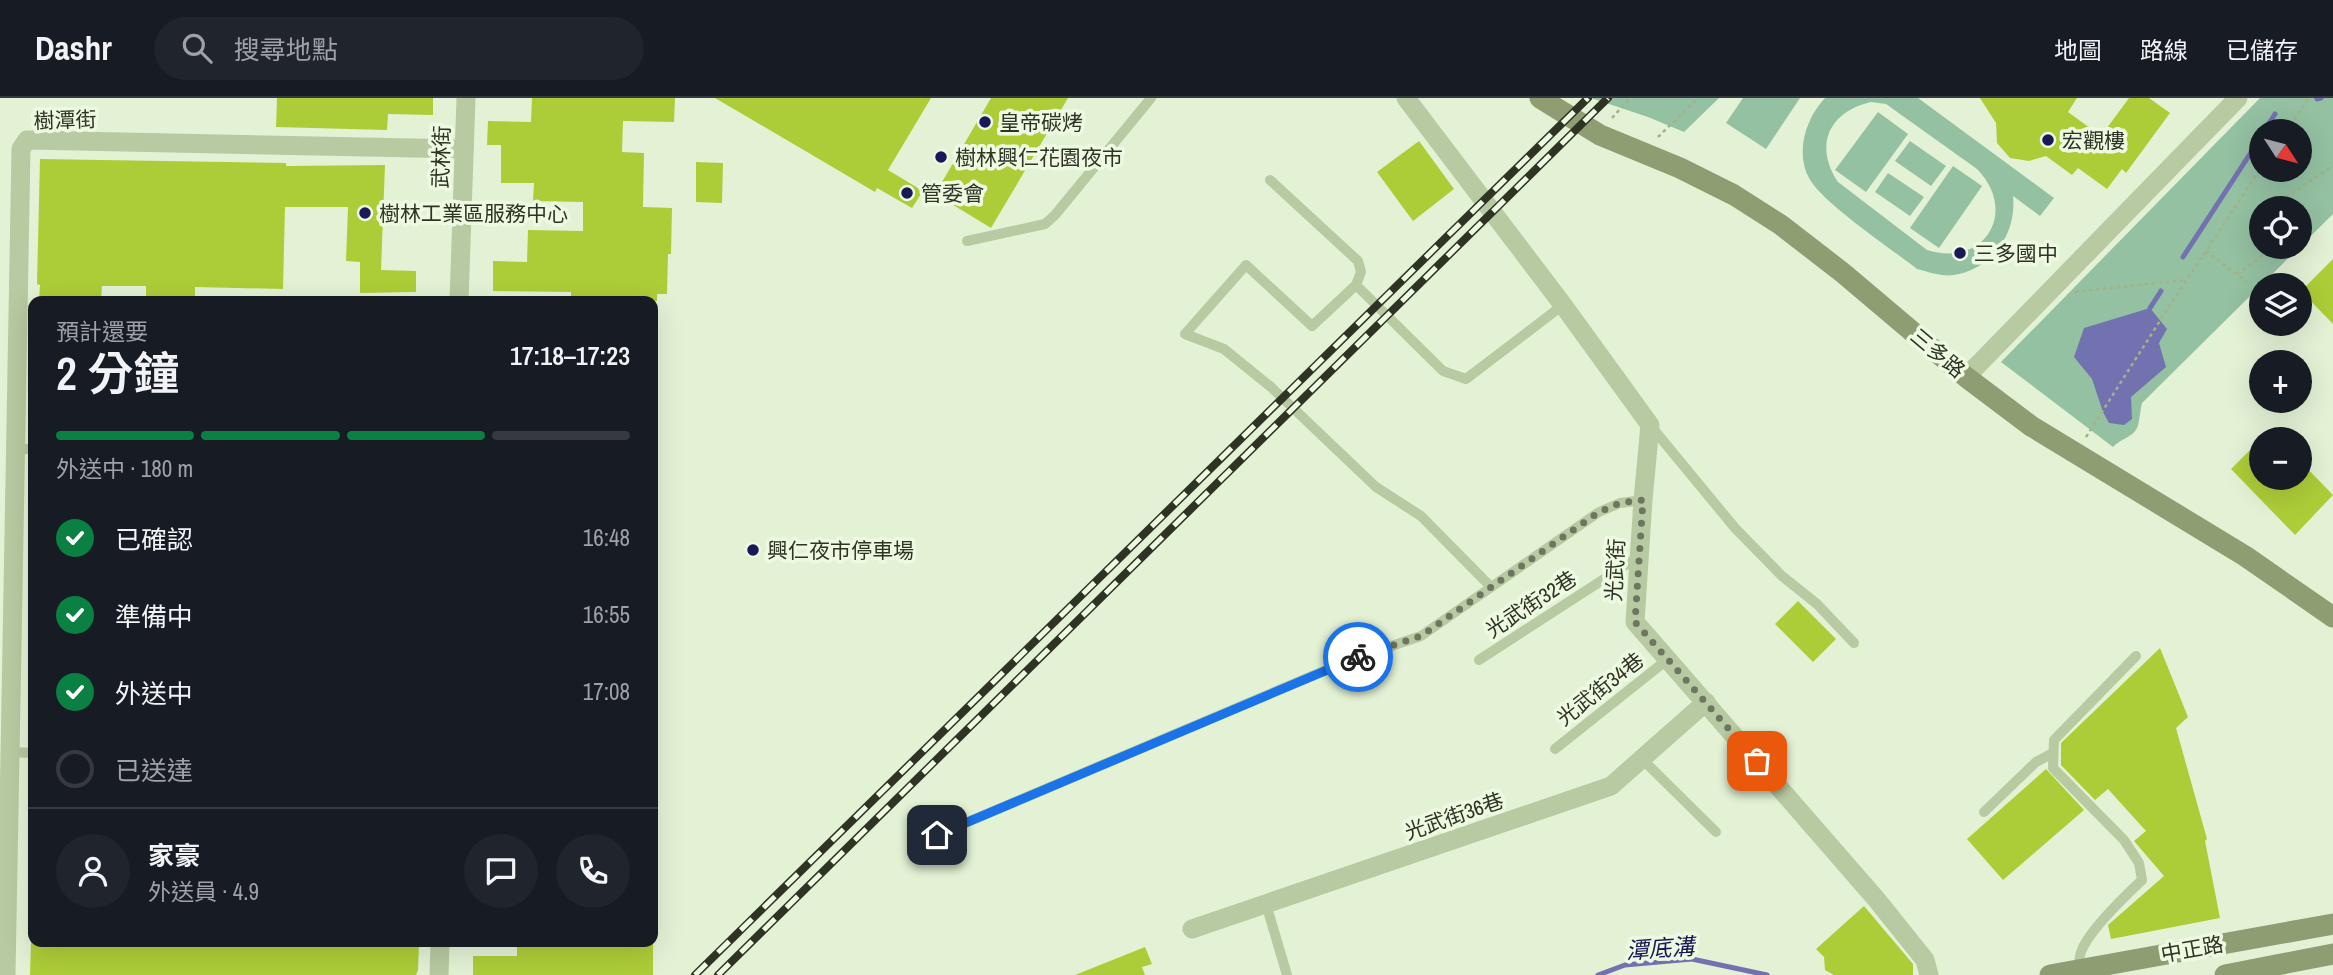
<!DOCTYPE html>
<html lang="zh-TW">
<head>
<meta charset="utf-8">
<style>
  body { margin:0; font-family:"Archivo Narrow","Noto Sans TC",sans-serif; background:#20242c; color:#f1f3f6; height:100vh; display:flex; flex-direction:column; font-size:26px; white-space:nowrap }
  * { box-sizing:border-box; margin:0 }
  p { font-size:23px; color:#9ea1a6 }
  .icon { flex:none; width:38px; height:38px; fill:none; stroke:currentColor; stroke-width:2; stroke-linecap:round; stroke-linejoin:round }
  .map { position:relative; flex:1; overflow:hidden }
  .side { position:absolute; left:28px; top:198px; width:630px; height:651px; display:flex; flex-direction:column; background:#171b24; border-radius:14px; box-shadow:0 7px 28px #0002 }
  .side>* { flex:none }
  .needle { width:46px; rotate:126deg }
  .buttons { position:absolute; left:2249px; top:21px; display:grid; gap:14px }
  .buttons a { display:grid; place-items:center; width:63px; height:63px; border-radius:50%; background:#171b24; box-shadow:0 7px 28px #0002; font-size:35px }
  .pin { position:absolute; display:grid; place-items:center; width:60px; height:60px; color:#fff; margin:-30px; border-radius:14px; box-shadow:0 4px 10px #0006 }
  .courier { position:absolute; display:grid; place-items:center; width:70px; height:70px; margin:-35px; border:5px solid #1a73e8; border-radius:50%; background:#fff; color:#222; box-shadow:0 2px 9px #0007 }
  .headline em { font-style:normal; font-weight:600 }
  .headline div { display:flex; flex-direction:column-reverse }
  .headline { display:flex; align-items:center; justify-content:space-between; height:119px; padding:0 28px }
  h1 { font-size:46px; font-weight:600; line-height:52px }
  .bar { display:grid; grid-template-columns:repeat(4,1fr); gap:10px 7px; align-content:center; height:84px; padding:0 28px }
  .bar i { height:9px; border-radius:5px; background:#363941 }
  .bar .selected { background:#0b8043 }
  .bar p { grid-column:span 4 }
  .line { display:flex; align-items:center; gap:18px; padding:0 28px; border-top:2px solid #363941 }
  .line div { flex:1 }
  .round { display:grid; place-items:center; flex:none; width:74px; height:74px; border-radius:37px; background:#20242c }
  ol { padding:0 28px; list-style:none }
  li { display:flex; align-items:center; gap:21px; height:77px }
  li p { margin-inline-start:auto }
  li .icon { padding:7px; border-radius:50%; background:#0b8043; color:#fff; stroke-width:4 }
  li:last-child { color:#9ea1a6 }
  li i { width:38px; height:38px; border:4px solid #363941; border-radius:50% }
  header { display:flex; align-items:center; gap:42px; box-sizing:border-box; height:98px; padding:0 35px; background:#171b24; border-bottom:2px solid #363941 }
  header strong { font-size:33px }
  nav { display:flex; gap:38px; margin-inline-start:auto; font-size:24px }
  .search { width:490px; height:63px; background:#20242c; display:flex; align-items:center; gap:18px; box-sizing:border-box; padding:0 24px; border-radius:38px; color:#9ea1a6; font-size:26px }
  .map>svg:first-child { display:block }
  .green { fill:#94c1a2; fill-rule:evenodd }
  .water { fill:#7372b0 }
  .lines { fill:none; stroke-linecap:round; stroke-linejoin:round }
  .stream { stroke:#7372b0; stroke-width:5 }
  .building { fill:#adcd38 }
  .path { stroke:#a2b289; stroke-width:2.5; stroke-dasharray:3.5 3.5; stroke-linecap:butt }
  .lane { stroke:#b8caa1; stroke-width:10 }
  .street { stroke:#b8caa1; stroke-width:19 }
  .secondary { stroke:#8f9d72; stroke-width:21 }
  .rail-casing { stroke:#2f3324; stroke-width:8 }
  .rail { stroke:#edfae1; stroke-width:5; stroke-dasharray:16; stroke-linecap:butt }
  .done { stroke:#6e7662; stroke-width:7; stroke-dasharray:0 12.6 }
  .route { stroke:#1a73e8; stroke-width:9 }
  .poi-dot { fill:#1a1856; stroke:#edfae1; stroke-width:2.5 }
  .labels { text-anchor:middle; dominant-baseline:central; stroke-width:7; stroke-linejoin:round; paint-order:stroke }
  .street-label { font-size:21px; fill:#2f3324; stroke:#edfae1 }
  .poi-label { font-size:21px; fill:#2f3324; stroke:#edfae1; text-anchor:start }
  .water-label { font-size:23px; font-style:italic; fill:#1a1856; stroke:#edfae1 }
</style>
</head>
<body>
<header>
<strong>Dashr</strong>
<div class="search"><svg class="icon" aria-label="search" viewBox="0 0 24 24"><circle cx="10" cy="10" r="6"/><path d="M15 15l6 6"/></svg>搜尋地點</div>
<nav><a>地圖</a><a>路線</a><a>已儲存</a></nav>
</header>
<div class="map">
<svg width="2333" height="877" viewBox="0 0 2333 877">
  <rect width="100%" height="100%" fill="#e3f2d5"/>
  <g class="green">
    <polygon points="1591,0 1719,0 1684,34 1648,19"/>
    <polygon points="1743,0 1800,0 1766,51 1726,25"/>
    <path d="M1825,0H1918L2054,100L2040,118L2013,98C2017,135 1993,171 1954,177C1942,179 1929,174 1917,171C1893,152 1821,104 1809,80C1795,54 1806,20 1825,0ZM1871,4L1886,6L1977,71C2019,114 1984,170 1927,152L1838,84C1814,48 1828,14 1871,4Z"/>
    <path d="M2260,0H2333V116L2142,305C2140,312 2140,323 2137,330C2133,339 2120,341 2113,349L2001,264ZM2261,33H2300V72H2261ZM2261,110H2300V149H2261Z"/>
    <polygon points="1878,14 1908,36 1866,94 1835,72"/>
    <polygon points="1910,43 1946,68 1931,88 1895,63"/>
    <polygon points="1953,68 1982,88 1939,150 1910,130"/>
    <polygon points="1888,75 1924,99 1910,118 1875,94"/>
  </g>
  <polygon class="water" points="2150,210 2167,231 2159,245 2166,269 2131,299 2132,321 2124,327 2109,325 2103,314 2092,281 2074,259 2084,230"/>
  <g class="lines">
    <g class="stream">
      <polyline points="2317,1 2321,0"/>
      <polyline points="2264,33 2275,16"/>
      <polyline points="2183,159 2261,39"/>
      <polyline points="2150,210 2161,193"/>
      <polyline points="1598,877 1625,867 1692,861 1767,877"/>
    </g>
  </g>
  <g class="building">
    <polygon points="277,0 433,0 433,17 388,16 387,32 276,29"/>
    <polygon points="532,0 675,0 674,24 623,23 622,54 644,55 643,109 672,110 671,156 668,156 667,196 657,196 657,203 571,203 571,194 493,193 493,163 527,164 528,132 583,133 583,104 533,103 534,85 501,85 501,47 487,47 488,23 531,24"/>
    <polygon points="715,0 931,0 888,72 923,93 912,110 877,90 875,94"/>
    <polygon points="991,0 1068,0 991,130 935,96"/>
    <polygon points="1980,0 2077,0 2068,14 2101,38 2129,0 2149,0 2170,15 2126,75 2122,71 2107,91 2078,70 2072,77 2046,58 2029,63 2010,60 1997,45 1996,25"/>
    <polygon points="1419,43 1454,91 1413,123 1377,74"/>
    <polygon points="40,61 286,65 286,68 385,67 381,172 416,173 416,194 360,195 360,164 346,163 348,109 285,109 283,191 195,189 195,203 146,203 146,188 102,188 101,203 39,203 40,187 37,186"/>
    <polygon points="696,64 723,65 722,105 696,104"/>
    <polygon points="2333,161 2333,226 2301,193"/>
    <polygon points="2261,341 2261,380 2300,380 2300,363 2333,397 2295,437 2231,371"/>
    <polygon points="1798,503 1836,541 1813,564 1775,526"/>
    <polygon points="2160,550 2188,619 2176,630 2207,741 2205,743 2220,820 2111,841 2108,827 2164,778 2134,743 2146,733 2108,691 2095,702 2061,667 2061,645"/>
    <polygon points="2046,671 2084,712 2003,782 1967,741"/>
    <polygon points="1864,808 1913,866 1913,877 1834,877 1825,872 1824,859 1816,851"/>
    <polygon points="31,844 419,844 418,872 416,877 30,877"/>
    <polygon points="517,844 653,844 653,877 473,877 473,858 517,858"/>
    <polygon points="1145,849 1152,866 1142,869 1145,877 1075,877"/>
  </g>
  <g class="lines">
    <g class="path">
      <polyline points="1612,20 1630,0"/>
      <polyline points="2286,33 2309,0"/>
      <polyline points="1658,39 1698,0"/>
      <polyline points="2277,110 2286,99 2333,68"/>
      <polyline points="2206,153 2251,187"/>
      <polyline points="2237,176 2274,149"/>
      <polyline points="2075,194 2186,182"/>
      <polyline points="2086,339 2170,207 2261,70"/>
    </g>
    <g class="lane">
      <polyline points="1270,82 1358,163 1361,174 1356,187 1312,228 1246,167 1185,236 1224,251 1271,289 1376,389 1421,418 1491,489"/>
      <polyline points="967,143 1045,126 1055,117 1151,0"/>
      <polyline points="1356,187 1443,273 1466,281 1563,207"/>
      <polyline points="1650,327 1735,430 1782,478 1817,506 1854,545"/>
      <polyline points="16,351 33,351"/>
      <polyline points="1479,562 1638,459"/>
      <polyline points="1555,651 1668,561"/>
      <polyline points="10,654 33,655"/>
      <polyline points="1642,661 1716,734"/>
      <polyline points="1984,714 2036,664 2053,655"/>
      <polyline points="937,737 1347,563 1421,538 1599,414 1620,405 1643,402"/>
      <polyline points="1266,806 1287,877"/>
      <path d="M2079,871C2079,866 2079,859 2081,854C2088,833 2125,798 2142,782L2139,765L2124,742L2053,670L2054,642L2136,558"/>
    </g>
    <g class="street">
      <polyline points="1406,0 1563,207 1650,327 1643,402 1635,524 1877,802 1925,862 1929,877"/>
      <polyline points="459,203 466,0"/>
      <polyline points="1966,279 2238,0"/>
      <polyline points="1192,831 1611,688 1706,604"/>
      <polyline points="6,877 21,51 27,42 464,51"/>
      <polyline points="439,877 440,844"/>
    </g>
    <g class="secondary">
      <polyline points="1540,0 1600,37 1680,70 1734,97 1781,127 1843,175 1966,279 2031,328 2245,458 2333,519"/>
      <polyline points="2050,877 2333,826"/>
      <polyline points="2225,877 2333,856"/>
    </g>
    <defs>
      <g id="rail">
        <polyline points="695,877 1588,0"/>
        <polyline points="718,877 1608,0"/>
      </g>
    </defs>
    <use href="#rail" class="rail-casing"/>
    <use href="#rail" class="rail"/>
  </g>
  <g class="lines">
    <polyline class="done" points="1358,559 1421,538 1599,414 1620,405 1643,402 1635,524 1757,663"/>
    <polyline class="route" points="937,737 1358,559"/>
  </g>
  <g class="poi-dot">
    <circle cx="985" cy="24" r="7"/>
    <circle cx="2048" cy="42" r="7"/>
    <circle cx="941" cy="59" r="7"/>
    <circle cx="907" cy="95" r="7"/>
    <circle cx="365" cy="115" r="7"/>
    <circle cx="1960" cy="155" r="7"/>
    <circle cx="753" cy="452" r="7"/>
  </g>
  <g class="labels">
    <g class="street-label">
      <text transform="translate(65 22) rotate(-2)">樹潭街</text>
      <text transform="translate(441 59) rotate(-88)">武林街</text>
      <text transform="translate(1938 255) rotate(40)">三多路</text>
      <text transform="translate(1615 472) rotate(-87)">光武街</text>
      <text transform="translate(1531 506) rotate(-33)">光武街32巷</text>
      <text transform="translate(1600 591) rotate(-38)">光武街34巷</text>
      <text transform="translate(1454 718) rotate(-19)">光武街36巷</text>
      <text transform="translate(2192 851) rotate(-10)">中正路</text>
    </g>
    <g class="poi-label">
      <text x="999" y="24">皇帝碳烤</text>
      <text x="2062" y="42">宏觀樓</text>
      <text x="955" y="59">樹林興仁花園夜市</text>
      <text x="921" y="95">管委會</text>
      <text x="379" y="115">樹林工業區服務中心</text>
      <text x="1974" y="155">三多國中</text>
      <text x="767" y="452">興仁夜市停車場</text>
    </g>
    <g class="water-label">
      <text transform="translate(1660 850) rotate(-4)">潭底溝</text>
    </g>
  </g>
</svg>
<div class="buttons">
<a><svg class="needle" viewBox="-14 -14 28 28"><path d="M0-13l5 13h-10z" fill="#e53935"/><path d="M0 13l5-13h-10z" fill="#9ea1a6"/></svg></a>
<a><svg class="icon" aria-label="locate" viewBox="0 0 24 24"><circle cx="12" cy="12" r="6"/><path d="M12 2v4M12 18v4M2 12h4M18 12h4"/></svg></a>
<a><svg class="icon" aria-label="layers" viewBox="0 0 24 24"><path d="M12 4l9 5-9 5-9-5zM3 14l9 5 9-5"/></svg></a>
<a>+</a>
<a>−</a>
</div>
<div class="pin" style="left:1757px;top:663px;background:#ea580c"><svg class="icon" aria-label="bag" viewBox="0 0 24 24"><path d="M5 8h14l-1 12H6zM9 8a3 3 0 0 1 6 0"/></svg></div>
<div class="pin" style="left:937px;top:737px;background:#1f2937"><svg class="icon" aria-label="home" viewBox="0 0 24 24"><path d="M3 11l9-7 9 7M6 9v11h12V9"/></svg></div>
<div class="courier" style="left:1358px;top:559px"><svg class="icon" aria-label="bike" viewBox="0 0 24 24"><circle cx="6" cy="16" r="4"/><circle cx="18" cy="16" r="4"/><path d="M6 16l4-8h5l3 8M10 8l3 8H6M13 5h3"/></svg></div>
<section class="side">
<div class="headline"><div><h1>2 分鐘</h1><p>預計還要</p></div><em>17:18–17:23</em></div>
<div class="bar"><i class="selected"></i><i class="selected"></i><i class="selected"></i><i></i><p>外送中 · 180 m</p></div>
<ol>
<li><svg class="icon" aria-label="check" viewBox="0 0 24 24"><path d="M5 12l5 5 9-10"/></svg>已確認<p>16:48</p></li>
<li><svg class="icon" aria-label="check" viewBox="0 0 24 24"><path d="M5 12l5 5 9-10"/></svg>準備中<p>16:55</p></li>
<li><svg class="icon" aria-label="check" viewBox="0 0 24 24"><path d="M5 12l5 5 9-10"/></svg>外送中<p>17:08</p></li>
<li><i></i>已送達</li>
</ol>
<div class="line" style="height:126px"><a class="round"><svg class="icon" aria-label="person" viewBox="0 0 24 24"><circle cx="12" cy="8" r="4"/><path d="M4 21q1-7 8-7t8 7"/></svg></a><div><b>家豪</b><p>外送員 · 4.9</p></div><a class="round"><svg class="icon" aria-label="chat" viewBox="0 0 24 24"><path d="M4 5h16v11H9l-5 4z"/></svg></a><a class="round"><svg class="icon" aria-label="phone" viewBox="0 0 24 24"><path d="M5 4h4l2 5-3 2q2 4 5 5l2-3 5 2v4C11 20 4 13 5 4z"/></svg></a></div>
</section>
</div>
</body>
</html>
